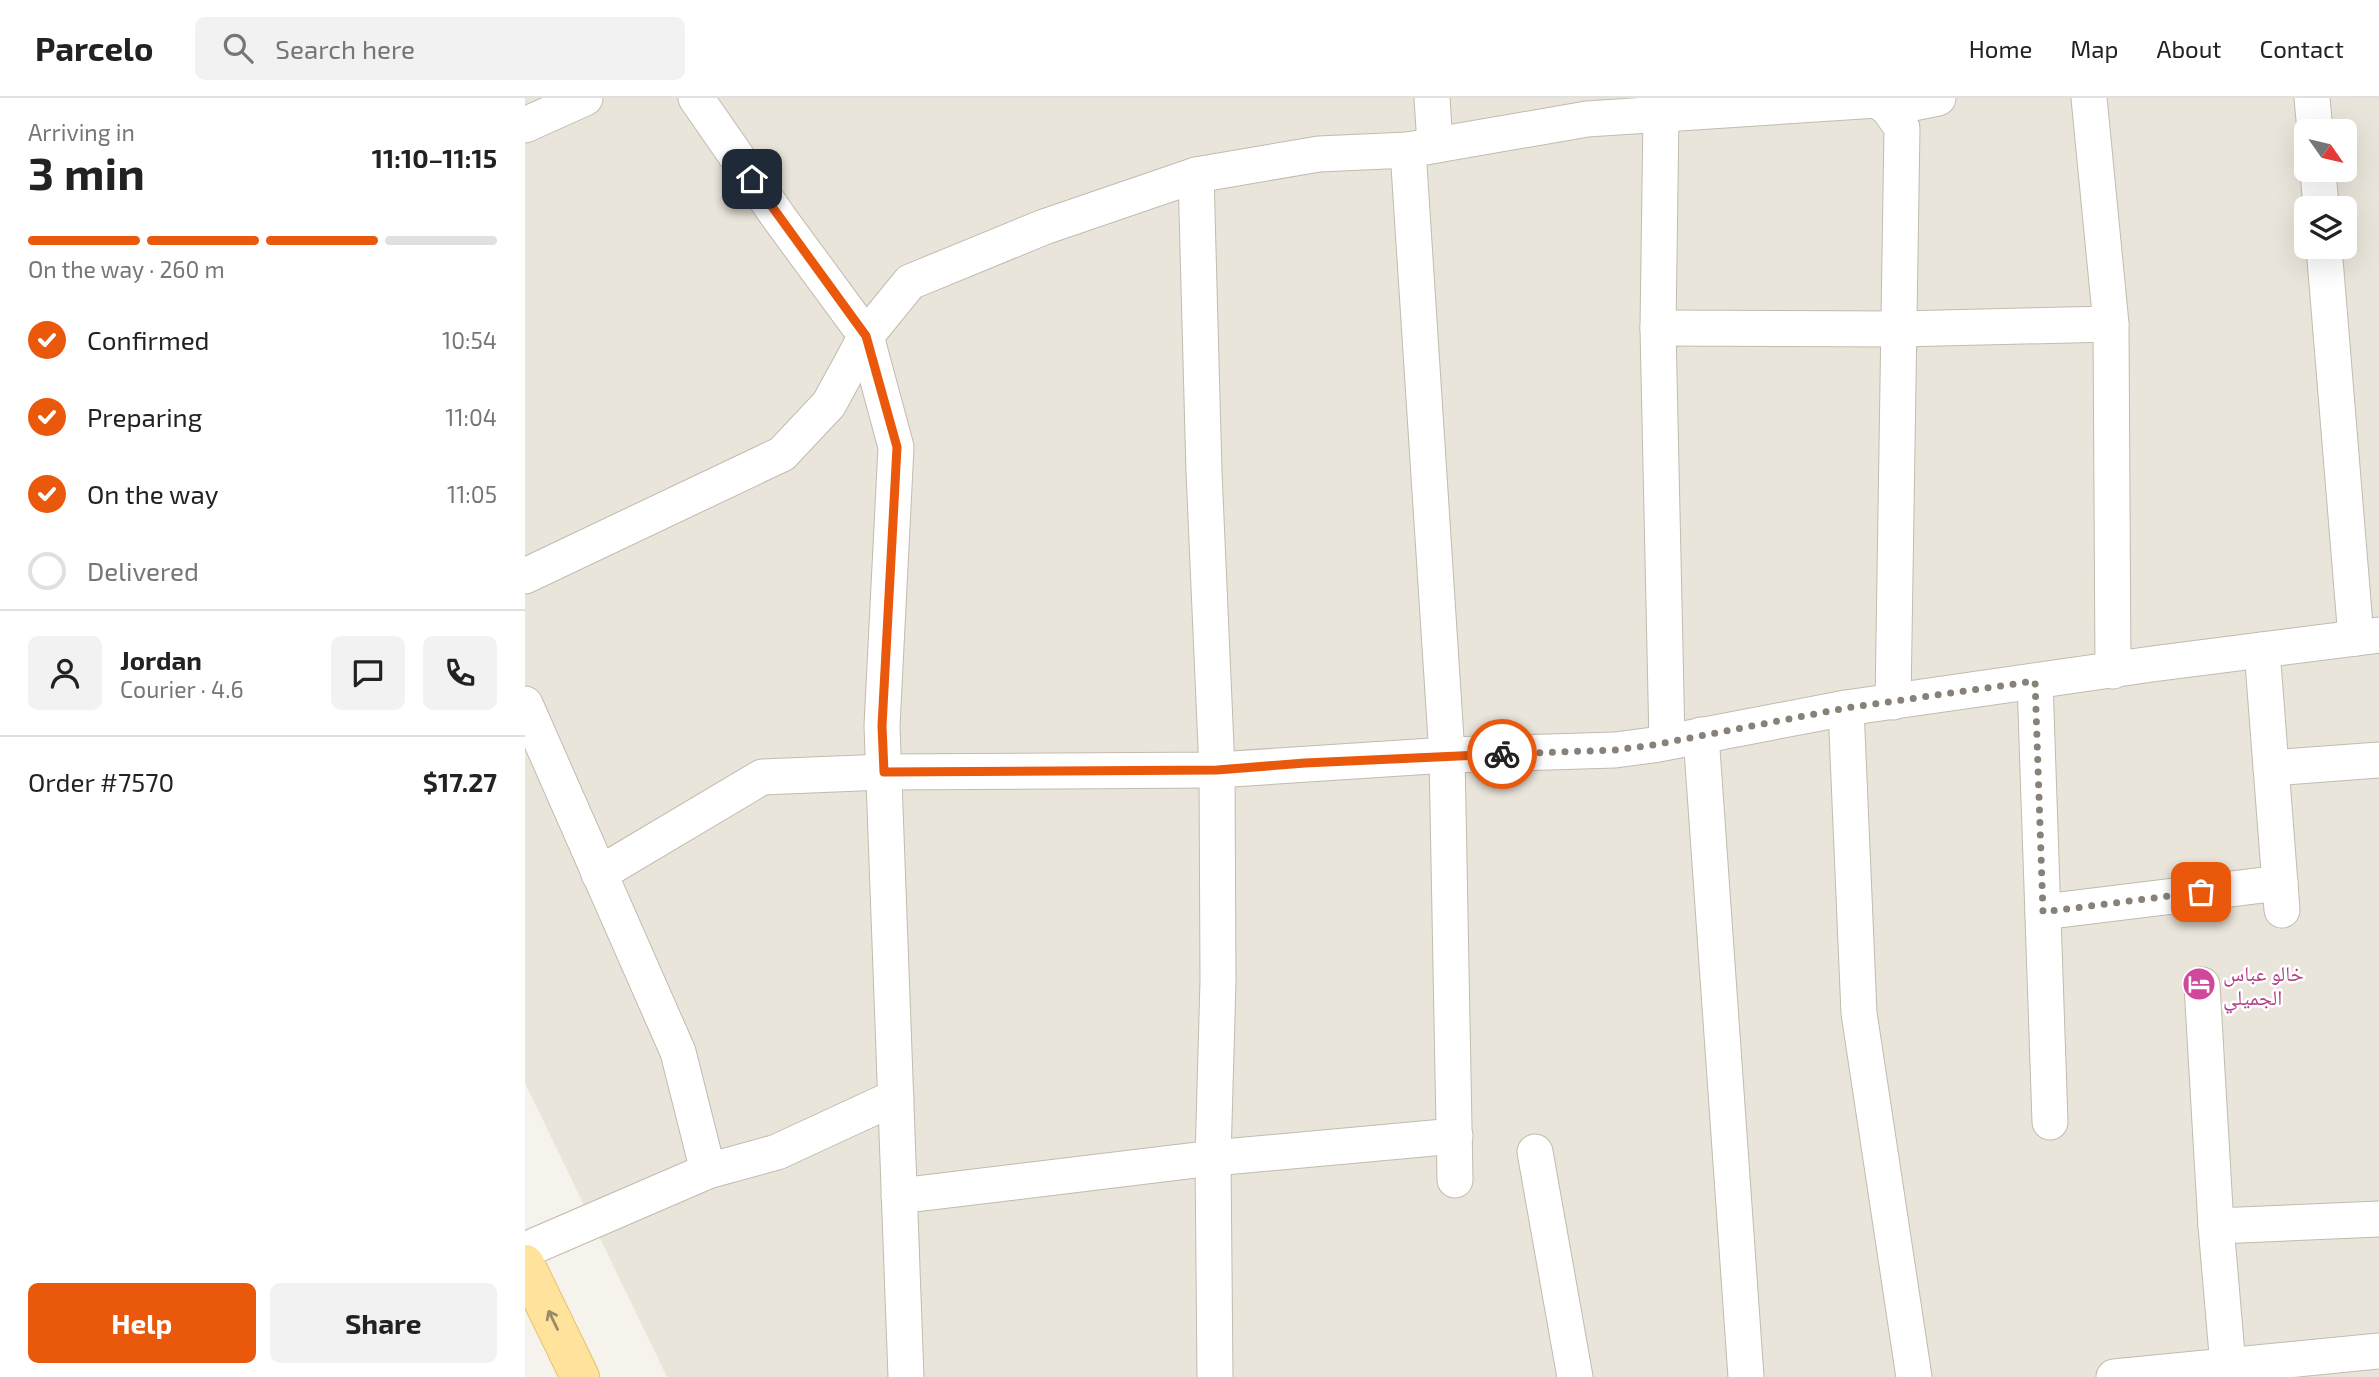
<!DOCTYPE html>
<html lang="en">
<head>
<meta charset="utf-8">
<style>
  body { margin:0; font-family:"Exo 2","Noto Naskh Arabic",sans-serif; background:#f2f2f2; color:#222; height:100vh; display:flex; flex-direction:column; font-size:26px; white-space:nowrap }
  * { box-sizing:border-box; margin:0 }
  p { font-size:23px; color:#767676 }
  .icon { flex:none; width:38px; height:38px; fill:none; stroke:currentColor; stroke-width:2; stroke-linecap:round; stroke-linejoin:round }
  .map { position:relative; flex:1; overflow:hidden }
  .details { display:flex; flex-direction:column; background:#fff; width:525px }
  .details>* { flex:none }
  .needle { width:46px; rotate:124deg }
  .fabs { position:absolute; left:1769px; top:21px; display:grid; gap:14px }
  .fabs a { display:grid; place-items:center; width:63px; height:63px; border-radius:10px; background:#fff; box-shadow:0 7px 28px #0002; font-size:35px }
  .pin { position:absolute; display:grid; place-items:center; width:60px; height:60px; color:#fff; margin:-30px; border-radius:14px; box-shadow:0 4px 10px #0006 }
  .courier { position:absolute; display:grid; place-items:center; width:70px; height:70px; margin:-35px; border:5px solid #ea580c; border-radius:50%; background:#fff; color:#222; box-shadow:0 2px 9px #0007 }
  .head em { font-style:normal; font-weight:700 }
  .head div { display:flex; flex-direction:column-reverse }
  .head { display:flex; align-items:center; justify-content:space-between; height:119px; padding:0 28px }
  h1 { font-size:46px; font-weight:700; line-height:52px }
  .bar { display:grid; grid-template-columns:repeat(4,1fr); gap:10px 7px; align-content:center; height:84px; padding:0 28px }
  .bar i { height:9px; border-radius:5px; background:#e0e0e0 }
  .bar .active { background:#ea580c }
  .bar p { grid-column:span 4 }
  .line { display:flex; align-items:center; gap:18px; padding:0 28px; border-top:2px solid #e0e0e0 }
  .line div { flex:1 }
  .round { display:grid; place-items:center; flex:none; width:74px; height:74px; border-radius:10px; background:#f2f2f2 }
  ol { padding:0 28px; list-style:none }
  li { display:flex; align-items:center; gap:21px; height:77px }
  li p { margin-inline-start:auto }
  li .icon { padding:7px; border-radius:50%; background:#ea580c; color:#fff; stroke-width:4 }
  li:last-child { color:#767676 }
  li i { width:38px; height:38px; border:4px solid #e0e0e0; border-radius:50% }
  .primary-button { display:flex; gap:14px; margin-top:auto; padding:14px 28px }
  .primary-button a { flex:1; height:80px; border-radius:10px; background:#ea580c; color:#fff; font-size:28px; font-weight:700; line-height:80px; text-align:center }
  .primary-button a+a { background:#f2f2f2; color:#222 }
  header { display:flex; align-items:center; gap:42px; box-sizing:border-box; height:98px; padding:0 35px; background:#fff; border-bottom:2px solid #e0e0e0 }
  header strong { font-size:33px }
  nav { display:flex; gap:38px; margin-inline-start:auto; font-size:24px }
  .search { width:490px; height:63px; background:#f2f2f2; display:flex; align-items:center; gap:18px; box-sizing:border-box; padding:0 24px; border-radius:10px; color:#767676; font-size:26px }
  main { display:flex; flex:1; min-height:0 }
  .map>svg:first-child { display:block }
  .residential { fill:#eae5da; fill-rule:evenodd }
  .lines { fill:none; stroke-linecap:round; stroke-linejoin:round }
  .minor-casing { stroke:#c2bbae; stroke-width:37 }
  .major-casing { stroke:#e6c16a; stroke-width:40 }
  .minor { stroke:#fff; stroke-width:35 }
  .major { stroke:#ffe39c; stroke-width:38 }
  .oneway { stroke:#9c8c66 }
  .done { stroke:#878178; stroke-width:7; stroke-dasharray:0 12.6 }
  .route { stroke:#ea580c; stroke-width:9 }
  .labels { text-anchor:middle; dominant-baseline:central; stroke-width:5; stroke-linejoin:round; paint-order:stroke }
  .hotel-label { font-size:21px; fill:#b23c85; stroke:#fff; text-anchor:start }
</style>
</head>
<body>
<header>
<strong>Parcelo</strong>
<div class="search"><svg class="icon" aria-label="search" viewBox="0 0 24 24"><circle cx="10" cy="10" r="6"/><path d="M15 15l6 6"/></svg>Search here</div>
<nav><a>Home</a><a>Map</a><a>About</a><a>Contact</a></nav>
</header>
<main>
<section class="details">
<div class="head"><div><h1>3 min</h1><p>Arriving in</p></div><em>11:10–11:15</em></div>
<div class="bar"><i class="active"></i><i class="active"></i><i class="active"></i><i></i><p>On the way · 260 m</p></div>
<ol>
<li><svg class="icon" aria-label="check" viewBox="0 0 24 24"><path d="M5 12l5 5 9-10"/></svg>Confirmed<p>10:54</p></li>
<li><svg class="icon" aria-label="check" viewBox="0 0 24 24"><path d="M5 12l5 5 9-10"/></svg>Preparing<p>11:04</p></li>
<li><svg class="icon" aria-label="check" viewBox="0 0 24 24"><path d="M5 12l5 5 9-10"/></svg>On the way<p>11:05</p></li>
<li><i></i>Delivered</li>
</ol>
<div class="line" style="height:126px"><a class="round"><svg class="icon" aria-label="person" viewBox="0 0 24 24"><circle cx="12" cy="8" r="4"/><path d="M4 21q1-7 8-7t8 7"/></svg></a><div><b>Jordan</b><p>Courier · 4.6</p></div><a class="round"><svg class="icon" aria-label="chat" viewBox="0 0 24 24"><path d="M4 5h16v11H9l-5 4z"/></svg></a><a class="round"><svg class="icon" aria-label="phone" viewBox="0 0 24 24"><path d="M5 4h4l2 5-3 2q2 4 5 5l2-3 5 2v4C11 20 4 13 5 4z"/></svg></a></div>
<div class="line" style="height:91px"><div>Order #7570</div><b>$17.27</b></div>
<div class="primary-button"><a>Help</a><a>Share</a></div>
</section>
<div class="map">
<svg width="1854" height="1279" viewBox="0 0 1854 1279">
  <rect width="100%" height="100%" fill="#f6f3ec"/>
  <path class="residential" d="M0,0H1854V1279H142L0,985ZM1782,33H1820V72H1782ZM1782,110H1820V149H1782Z"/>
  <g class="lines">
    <defs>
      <g id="minor">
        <polyline points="171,0 255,121 341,238 371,349 357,628 381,1279"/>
        <polyline points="907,0 910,47"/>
        <polyline points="1130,0 1136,17 1133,230 1142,644"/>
        <polyline points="1564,0 1586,226 1588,573"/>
        <polyline points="1787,0 1790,33"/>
        <polyline points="1363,10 1413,0"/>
        <polyline points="0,27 60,0"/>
        <polyline points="883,52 922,657 930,1082"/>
        <polyline points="1793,72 1796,110"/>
        <polyline points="671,77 679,374 692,672 693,883 688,1060 690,1279"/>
        <polyline points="1799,149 1831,540"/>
        <polyline points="1133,230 1375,231 1586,226"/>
        <polyline points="0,478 257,356 304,306 341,238 385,184 519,129 671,77 794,56 883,52 1062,21 1352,2 1363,10 1377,30 1368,604"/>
        <polyline points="1737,552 1757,812"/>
        <polyline points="1510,584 1525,1024"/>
        <polyline points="0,606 153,954 183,1073"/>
        <polyline points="1321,610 1334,915 1389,1279"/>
        <polyline points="1176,637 1221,1279"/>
        <polyline points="1746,670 1854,662"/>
        <polyline points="74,776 237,679 359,674 692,672 922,657 1090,652 1128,647 1321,610 1627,566 1854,537"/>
        <polyline points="1518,814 1755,785"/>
        <polyline points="1677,887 1691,1128 1703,1268"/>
        <polyline points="1010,1054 1050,1279"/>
        <polyline points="374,1098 688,1060 930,1038"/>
        <polyline points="1691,1128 1854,1121"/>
        <polyline points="0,1152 183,1073 252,1054 371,999"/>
        <polyline points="1589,1279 1854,1253"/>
      </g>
      <polyline id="major" points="0,1166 55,1279"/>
    </defs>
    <use href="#minor" class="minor-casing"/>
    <use href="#major" class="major-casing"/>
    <use href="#minor" class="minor"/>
    <use href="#major" class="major"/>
  </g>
  <defs><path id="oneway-shaft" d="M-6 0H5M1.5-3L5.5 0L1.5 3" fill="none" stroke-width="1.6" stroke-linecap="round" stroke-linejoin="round" transform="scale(1.75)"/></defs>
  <use class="oneway" href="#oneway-shaft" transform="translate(28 1222) rotate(-116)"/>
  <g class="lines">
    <polyline class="done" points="977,656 1090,652 1128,647 1321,610 1510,583 1518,814 1676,794"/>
    <polyline class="route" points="227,81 341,238 372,349 357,628 359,674 692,672 780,665 977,656"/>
  </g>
  <defs>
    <symbol id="hotel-disc" viewBox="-11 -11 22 22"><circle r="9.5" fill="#d1479c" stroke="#fff"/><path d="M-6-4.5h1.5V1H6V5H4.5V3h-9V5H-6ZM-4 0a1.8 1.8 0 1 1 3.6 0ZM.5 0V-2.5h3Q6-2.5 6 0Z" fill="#fff"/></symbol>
  </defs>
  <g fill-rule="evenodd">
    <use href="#hotel-disc" x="1655" y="867" width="38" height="38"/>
  </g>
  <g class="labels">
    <g class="hotel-label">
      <text x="1698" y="874">خالو عباس<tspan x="1698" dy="24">الجميلي</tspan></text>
    </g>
  </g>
</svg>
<div class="fabs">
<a><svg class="needle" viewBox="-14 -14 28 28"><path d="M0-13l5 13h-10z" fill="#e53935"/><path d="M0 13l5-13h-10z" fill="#767676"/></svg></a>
<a><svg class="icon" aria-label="layers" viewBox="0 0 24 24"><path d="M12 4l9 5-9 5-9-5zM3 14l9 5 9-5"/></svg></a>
</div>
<div class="pin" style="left:1676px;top:794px;background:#ea580c"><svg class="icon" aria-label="bag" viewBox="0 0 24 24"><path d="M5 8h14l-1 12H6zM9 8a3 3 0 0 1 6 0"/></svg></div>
<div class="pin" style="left:227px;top:81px;background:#1f2937"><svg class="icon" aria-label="home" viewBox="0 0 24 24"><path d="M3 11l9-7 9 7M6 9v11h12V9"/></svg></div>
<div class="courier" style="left:977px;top:656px"><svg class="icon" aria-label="bike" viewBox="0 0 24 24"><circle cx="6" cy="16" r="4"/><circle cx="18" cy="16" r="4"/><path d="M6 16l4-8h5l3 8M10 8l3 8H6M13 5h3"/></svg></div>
</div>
</main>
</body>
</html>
